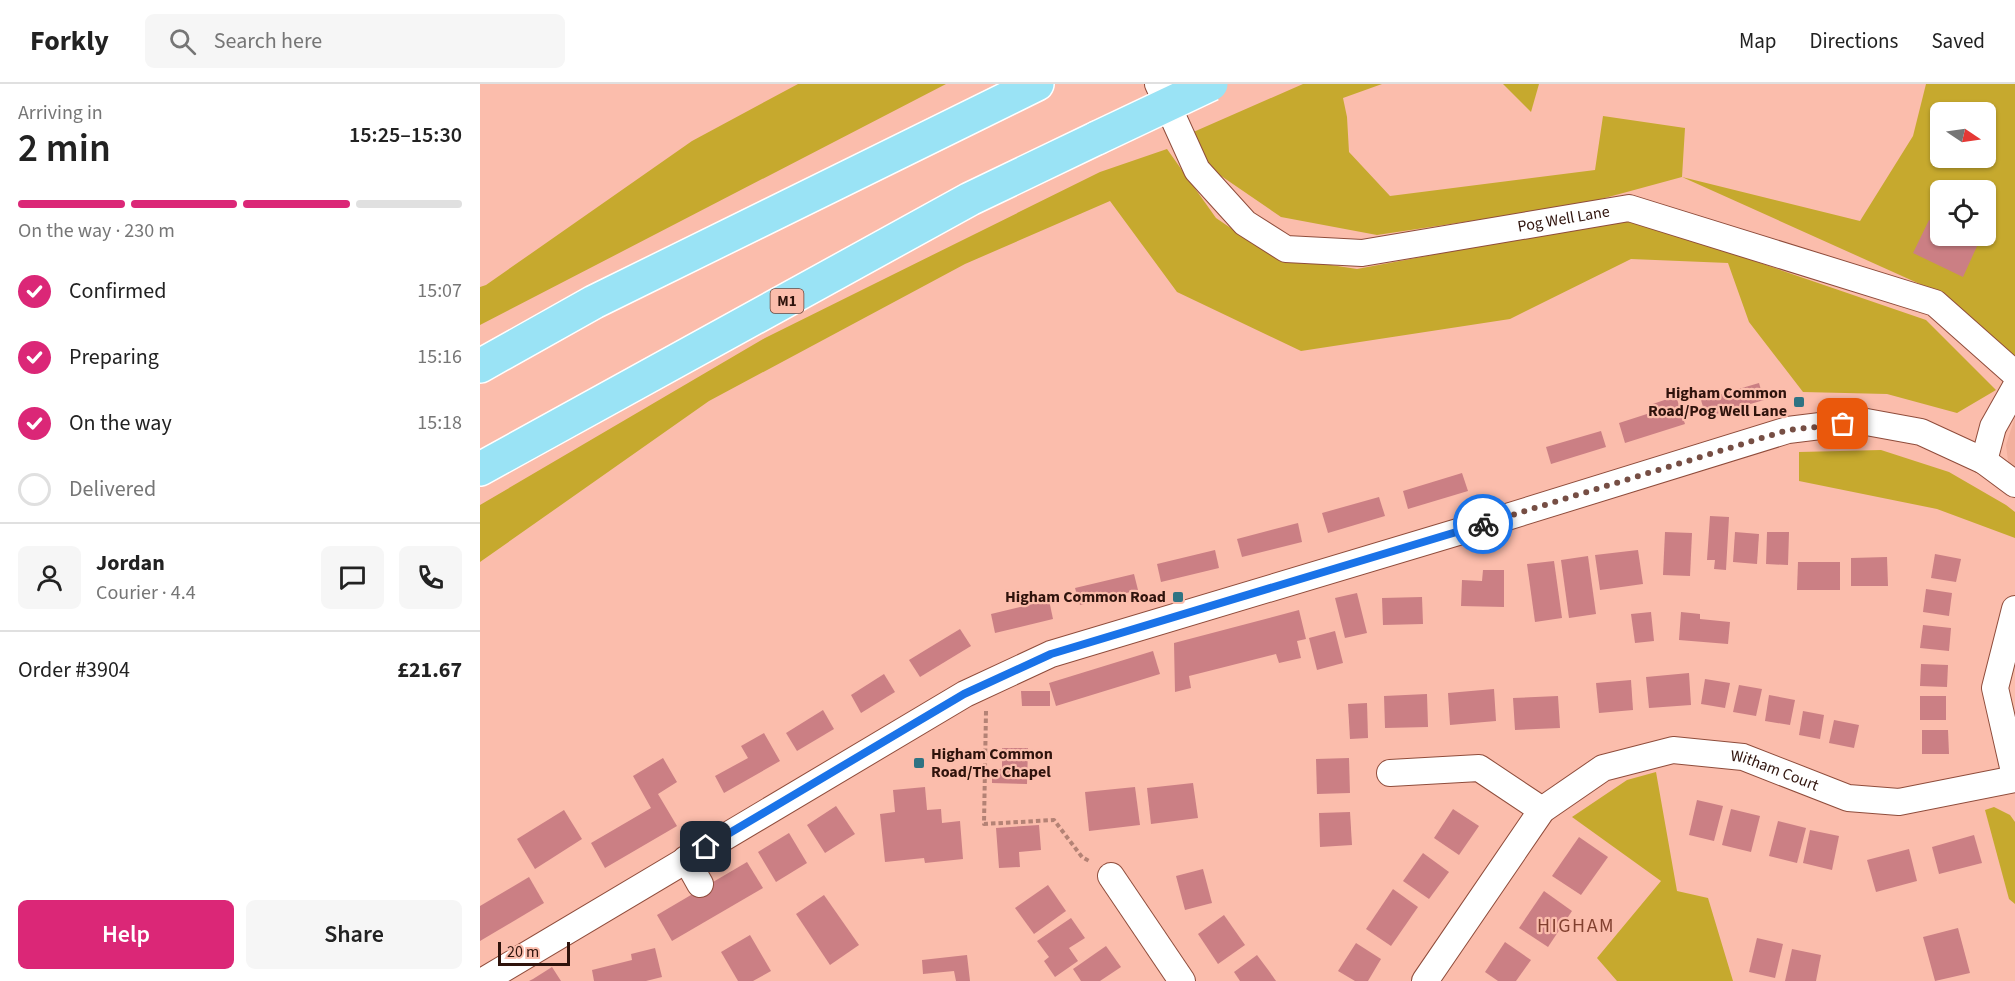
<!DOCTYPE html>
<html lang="en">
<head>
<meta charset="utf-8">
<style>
  body { margin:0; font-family:"Source Sans 3",sans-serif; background:#f6f6f6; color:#222; height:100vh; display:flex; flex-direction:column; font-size:22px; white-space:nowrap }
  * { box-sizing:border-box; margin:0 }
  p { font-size:20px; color:#767676 }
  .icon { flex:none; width:33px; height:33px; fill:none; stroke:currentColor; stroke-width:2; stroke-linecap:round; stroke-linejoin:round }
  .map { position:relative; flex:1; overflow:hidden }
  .panel { display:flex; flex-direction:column; background:#fff; width:480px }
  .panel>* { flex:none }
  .needle { width:39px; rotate:103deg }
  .tools { position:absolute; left:1450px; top:18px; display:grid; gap:12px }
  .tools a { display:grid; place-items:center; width:66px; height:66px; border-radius:9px; background:#fff; box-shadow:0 2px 4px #0004; font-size:30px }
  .scale { position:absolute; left:18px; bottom:15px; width:72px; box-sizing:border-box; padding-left:6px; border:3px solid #2f130c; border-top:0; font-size:16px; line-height:21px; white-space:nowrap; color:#2f130c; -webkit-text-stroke:4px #fbbdac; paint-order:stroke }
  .pin { position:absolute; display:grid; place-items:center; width:51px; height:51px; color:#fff; margin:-26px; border-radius:12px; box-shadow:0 3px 9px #0006 }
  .courier { position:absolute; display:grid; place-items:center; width:60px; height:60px; margin:-30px; border:4px solid #1a73e8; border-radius:50%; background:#fff; color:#222; box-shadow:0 2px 8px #0007 }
  .overview em { font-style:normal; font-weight:600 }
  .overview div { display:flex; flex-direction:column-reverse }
  .overview { display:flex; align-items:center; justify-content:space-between; height:102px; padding:0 18px }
  h1 { font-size:39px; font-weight:600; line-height:45px }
  .bar { display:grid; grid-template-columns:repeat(4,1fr); gap:9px 6px; align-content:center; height:72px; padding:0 18px }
  .bar i { height:8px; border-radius:4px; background:#e0e0e0 }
  .bar .active { background:#db2777 }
  .bar p { grid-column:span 4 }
  .line { display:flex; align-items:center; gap:15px; padding:0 18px; border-top:2px solid #e0e0e0 }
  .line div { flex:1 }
  .round { display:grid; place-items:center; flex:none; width:63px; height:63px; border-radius:9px; background:#f6f6f6 }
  ol { padding:0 18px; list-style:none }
  li { display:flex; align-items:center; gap:18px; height:66px }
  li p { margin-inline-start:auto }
  li .icon { padding:6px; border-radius:50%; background:#db2777; color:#fff; stroke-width:4 }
  li:last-child { color:#767676 }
  li i { width:33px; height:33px; border:3px solid #e0e0e0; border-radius:50% }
  .button { display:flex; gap:12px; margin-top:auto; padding:12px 18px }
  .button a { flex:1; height:69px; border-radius:9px; background:#db2777; color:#fff; font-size:24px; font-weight:600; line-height:69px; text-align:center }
  .button a+a { background:#f6f6f6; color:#222 }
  header { display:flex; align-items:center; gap:36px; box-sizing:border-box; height:84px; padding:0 30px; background:#fff; border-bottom:2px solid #e0e0e0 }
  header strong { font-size:28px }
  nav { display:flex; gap:33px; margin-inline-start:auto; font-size:21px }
  .search { width:420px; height:54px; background:#f6f6f6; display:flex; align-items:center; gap:15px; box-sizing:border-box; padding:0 21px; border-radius:9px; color:#767676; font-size:22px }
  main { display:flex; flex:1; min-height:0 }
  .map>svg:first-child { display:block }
  .built { fill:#f2af9d }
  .green { fill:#c6a92e; fill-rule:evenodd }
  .building { fill:#cb7f84 }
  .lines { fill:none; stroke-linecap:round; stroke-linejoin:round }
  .minor-casing { stroke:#8f4c3b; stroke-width:28 }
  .highway-casing { stroke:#fff; stroke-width:36 }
  .path { stroke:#b48275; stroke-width:4; stroke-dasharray:4.5 3; stroke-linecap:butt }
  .minor { stroke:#fff; stroke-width:26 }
  .highway { stroke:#9ae3f5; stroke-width:33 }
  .highway-bridge-casing { stroke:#fff; stroke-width:36; stroke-linecap:butt }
  .highway-bridge { stroke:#9ae3f5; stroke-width:33 }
  .done { stroke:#764e44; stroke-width:6; stroke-dasharray:0 10.8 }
  .route { stroke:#1a73e8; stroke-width:8 }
  .poi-dot { fill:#2f7383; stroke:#fbbdac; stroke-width:2 }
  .labels { text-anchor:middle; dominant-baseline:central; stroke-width:4.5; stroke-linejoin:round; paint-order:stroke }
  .shield { fill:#fbbdac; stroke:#6c463c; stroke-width:1.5 }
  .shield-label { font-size:15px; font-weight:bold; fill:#2f130c }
  .street-label { font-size:16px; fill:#2f130c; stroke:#fbbdac }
  .poi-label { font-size:16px; font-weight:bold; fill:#2f130c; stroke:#fbbdac; text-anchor:end }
  .quarter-label { font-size:20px; letter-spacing:1.5px; fill:#82402f; stroke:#fbbdac }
</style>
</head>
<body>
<header>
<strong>Forkly</strong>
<div class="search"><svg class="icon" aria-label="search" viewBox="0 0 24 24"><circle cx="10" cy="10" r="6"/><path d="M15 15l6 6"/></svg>Search here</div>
<nav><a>Map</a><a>Directions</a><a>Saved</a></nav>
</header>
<main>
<section class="panel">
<div class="overview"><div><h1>2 min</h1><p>Arriving in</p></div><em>15:25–15:30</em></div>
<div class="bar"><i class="active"></i><i class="active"></i><i class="active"></i><i></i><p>On the way · 230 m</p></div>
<ol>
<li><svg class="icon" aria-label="check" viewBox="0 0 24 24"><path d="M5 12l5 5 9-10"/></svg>Confirmed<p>15:07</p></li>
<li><svg class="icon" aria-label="check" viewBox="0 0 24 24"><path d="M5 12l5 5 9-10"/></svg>Preparing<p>15:16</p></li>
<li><svg class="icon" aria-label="check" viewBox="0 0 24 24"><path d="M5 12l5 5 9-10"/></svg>On the way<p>15:18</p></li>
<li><i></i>Delivered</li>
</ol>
<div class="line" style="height:108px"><a class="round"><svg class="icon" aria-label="person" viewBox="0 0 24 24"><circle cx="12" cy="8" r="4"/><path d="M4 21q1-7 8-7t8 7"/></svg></a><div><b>Jordan</b><p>Courier · 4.4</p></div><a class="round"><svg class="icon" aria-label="chat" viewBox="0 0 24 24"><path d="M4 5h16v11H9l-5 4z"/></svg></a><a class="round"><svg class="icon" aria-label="phone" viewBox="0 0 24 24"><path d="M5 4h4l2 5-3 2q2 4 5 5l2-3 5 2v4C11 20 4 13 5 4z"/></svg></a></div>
<div class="line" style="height:78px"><div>Order #3904</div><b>£21.67</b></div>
<div class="button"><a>Help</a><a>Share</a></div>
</section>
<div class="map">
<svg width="1535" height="897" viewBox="0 0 1535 897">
  <rect width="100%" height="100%" fill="#fbbdac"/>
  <polygon class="built" points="1535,333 1535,388 1529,385 1526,361"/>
  <g class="green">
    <polygon points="318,0 466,0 0,241 0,203 6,201 212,57"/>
    <path d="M823,0H902L863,14L867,33L869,68L910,112L1115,86L1123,32L1205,44L1202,93L1380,137L1433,52L1446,0H1535V275L1462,210L1202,93L1099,121L897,151L801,133L728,83L702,53ZM1461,28H1506V74H1461ZM1461,106H1506V152H1461Z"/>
    <polygon points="1023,0 1059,0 1051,28"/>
    <polygon points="687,65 736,134 792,172 877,185 1149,134 1446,236 1516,306 1477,329 1407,310 1323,308 1269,238 1248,179 1151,175 1030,235 821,267 697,208 630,117 485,180 229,317 0,478 0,421 285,254 620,88"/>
    <polygon points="1401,366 1469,388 1526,421 1535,428 1535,454 1457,425 1319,397 1319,368"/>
    <polygon points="1176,688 1197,807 1228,814 1253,897 1137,897 1117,874 1181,797 1092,733 1147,696"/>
    <polygon points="1514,723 1530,731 1535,738 1535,820 1529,815 1505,726"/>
  </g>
  <g class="building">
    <polygon points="1449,136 1461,142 1461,152 1481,152 1498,160 1483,193 1433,169"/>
    <polygon points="1279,299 1284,316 1226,333 1221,316"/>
    <polygon points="1196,312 1205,340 1145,359 1139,339 1170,329 1167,322"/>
    <polygon points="1121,347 1126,363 1071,380 1066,363"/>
    <polygon points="982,389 988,407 928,425 923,407"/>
    <polygon points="899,413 905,432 848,449 842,429"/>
    <polygon points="1230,432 1249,433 1246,486 1234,485 1235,476 1227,476"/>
    <polygon points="818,439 822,458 762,473 757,455"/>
    <polygon points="1185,448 1212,449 1210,492 1183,491"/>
    <polygon points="1255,448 1279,450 1277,480 1253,478"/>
    <polygon points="1287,448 1309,448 1308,481 1286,480"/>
    <polygon points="735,466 739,484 681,498 677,480"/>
    <polygon points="1158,466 1163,500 1120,506 1115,471"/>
    <polygon points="1455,470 1481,475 1476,498 1451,494"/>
    <polygon points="1108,472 1116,530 1089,534 1081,476"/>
    <polygon points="1407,473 1408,502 1371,502 1371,474"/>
    <polygon points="1074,477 1082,534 1055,538 1047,480"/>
    <polygon points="1318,478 1360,478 1360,506 1317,506"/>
    <polygon points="1003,486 1024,486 1024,523 981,522 982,496 1002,497"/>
    <polygon points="654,490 658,506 600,521 595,504"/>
    <polygon points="1446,505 1472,509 1469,532 1443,528"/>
    <polygon points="877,509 887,549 865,554 855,514"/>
    <polygon points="942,513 943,540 903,541 902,514"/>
    <polygon points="569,516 573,535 515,549 511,530"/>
    <polygon points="819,526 826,555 817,557 821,574 799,579 796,570 709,592 711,604 695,608 694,559"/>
    <polygon points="1171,528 1174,557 1155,559 1151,530"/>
    <polygon points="1201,528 1220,530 1220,535 1250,538 1248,560 1199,556"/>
    <polygon points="1443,541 1471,544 1469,567 1440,564"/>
    <polygon points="480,545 491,562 440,593 429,576"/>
    <polygon points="855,547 863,579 837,586 829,554"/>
    <polygon points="673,567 680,590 576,622 569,599"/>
    <polygon points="1441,580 1468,581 1467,603 1440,602"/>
    <polygon points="1209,589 1211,621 1169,624 1166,593"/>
    <polygon points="404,590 415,608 381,629 371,611"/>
    <polygon points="1225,595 1250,599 1245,624 1221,620"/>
    <polygon points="1151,596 1153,626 1119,629 1116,599"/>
    <polygon points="1259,601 1282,605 1276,632 1253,628"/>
    <polygon points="1014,605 1016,637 970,641 968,609"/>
    <polygon points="541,607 570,607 570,622 542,622"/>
    <polygon points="947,610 948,643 905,644 904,612"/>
    <polygon points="1289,611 1315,616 1310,641 1285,637"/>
    <polygon points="1078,612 1080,644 1035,646 1033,614"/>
    <rect x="1440" y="612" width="26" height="24"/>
    <polygon points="887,619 888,654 870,655 868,620"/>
    <polygon points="343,626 354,645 317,667 306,649"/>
    <polygon points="1323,627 1344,631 1340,655 1319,651"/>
    <polygon points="1354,636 1379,641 1374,664 1349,659"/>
    <polygon points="1442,646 1468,646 1469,670 1442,670"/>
    <polygon points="284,649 300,677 244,709 235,692 268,674 261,662"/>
    <polygon points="522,664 548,664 547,700 512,699 512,685 522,685"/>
    <polygon points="183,674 197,698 178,710 197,742 125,784 111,759 171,724 153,692"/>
    <polygon points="869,674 870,709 837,710 836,675"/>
    <polygon points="713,699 718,734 671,740 667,704"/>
    <polygon points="445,703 447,726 461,725 462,739 480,737 483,775 445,779 444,774 405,778 400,730 415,728 413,706"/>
    <polygon points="655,703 660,741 609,747 605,708"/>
    <polygon points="1217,716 1243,722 1234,757 1209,751"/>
    <polygon points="356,722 375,750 345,769 327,741"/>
    <polygon points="973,725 999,742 979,771 954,754"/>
    <polygon points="1251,725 1280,732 1271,768 1242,761"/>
    <polygon points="84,726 102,755 55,785 37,755"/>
    <polygon points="870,728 872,761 840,763 839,729"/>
    <polygon points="1298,737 1326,744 1317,779 1289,772"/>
    <polygon points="559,741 561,766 539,768 540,783 519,784 516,744"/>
    <polygon points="1330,746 1359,752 1352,786 1323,779"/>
    <polygon points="309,749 327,779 296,798 278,768"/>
    <polygon points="1494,751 1502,779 1459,790 1452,763"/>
    <polygon points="1099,753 1128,773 1101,811 1072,792"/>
    <polygon points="1429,765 1437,797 1396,808 1387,776"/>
    <polygon points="943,769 969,788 949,815 923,797"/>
    <polygon points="267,778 283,804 192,857 177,831"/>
    <polygon points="723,785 732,819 705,826 696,792"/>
    <polygon points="49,793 64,819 0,857 0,822"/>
    <polygon points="568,801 586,827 554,850 535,824"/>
    <polygon points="913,805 938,823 911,862 886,845"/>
    <polygon points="1064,807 1092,827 1068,863 1039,844"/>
    <polygon points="344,811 379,861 350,881 316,830"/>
    <polygon points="744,831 765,861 738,880 718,850"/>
    <polygon points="591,834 605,854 589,864 598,877 575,893 564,877 569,873 557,857"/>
    <polygon points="1478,844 1490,889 1455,897 1443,853"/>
    <polygon points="270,851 291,887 273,897 258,897 241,868"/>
    <polygon points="1277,854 1303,860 1295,894 1269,888"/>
    <polygon points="1025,858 1051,876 1036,897 1018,897 1005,888"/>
    <polygon points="876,859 901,875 888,897 875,897 858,887"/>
    <polygon points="626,862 641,883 620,897 601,897 593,885"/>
    <polygon points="175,864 182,893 166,897 114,897 112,886 152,876 151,870"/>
    <polygon points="1312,865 1341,871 1336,897 1305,897"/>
    <polygon points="487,871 490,897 476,897 474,887 443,890 442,876"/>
    <polygon points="777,871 789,887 796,897 760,897 754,888"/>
    <polygon points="72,883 81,897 49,897 53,895"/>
  </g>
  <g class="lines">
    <defs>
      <g id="minor">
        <path id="s1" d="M678,0L717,86L765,139L806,165L882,169L1149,124L1455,219L1535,290"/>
        <polyline points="1504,377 1513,343 1535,304"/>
        <polyline points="1535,525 1515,604 1535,692"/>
        <polyline points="910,689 999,684 1062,726"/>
        <polyline points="206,775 220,800"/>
        <polyline points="631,792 702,897"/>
        <polyline points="3,897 485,610 571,570 988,445 1308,346 1381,337 1441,348 1504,377 1535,400"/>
        <path id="s2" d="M945,897L1062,726L1123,684L1193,666L1263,673L1368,714L1419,718L1535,695"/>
      </g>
      <g id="highway">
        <polyline points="0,282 114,218 557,0"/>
        <polyline points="0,385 490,115 617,54"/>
      </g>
    </defs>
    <use href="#minor" class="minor-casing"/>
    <use href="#highway" class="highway-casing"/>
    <polyline class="path" points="506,627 504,740 574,736 602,773 611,778"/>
    <use href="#minor" class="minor"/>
    <use href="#highway" class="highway"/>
    <defs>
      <polyline id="highway-bridge" points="617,54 731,0"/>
    </defs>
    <use href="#highway-bridge" class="highway-bridge-casing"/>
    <use href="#highway-bridge" class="highway-bridge"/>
  </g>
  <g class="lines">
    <polyline class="done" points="1003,440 1308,346 1363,340"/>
    <polyline class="route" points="226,763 484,610 571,570 1003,440"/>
  </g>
  <g class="poi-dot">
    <rect x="1313" y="312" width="12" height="12" rx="3"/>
    <rect x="692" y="507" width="12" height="12" rx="3"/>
    <rect x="433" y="673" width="12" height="12" rx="3"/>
  </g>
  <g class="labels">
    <rect class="shield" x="290.5" y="205" width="33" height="24" rx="4.5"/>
    <g class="shield-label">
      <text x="307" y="217">M1</text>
    </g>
    <g class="street-label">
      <text stroke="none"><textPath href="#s1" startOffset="495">Pog Well Lane</textPath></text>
      <text stroke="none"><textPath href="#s2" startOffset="458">Witham Court</textPath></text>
    </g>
    <g class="poi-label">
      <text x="1307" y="309">Higham Common<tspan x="1307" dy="18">Road/Pog Well Lane</tspan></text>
      <text x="686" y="513">Higham Common Road</text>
      <text x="451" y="670" text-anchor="start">Higham Common<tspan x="451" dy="18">Road/The Chapel</tspan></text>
    </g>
    <g class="quarter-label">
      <text x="1096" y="842">HIGHAM</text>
    </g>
  </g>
</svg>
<div class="tools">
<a><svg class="needle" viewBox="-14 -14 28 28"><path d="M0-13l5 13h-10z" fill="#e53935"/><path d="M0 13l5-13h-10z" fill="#767676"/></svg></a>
<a><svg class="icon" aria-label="locate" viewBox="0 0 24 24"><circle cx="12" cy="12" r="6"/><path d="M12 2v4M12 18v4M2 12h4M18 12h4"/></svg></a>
</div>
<div class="scale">20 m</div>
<div class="pin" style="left:1363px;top:340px;background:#ea580c"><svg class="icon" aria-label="bag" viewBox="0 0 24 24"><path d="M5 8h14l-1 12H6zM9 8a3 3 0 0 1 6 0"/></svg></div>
<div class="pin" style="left:226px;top:763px;background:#1f2937"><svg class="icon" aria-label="home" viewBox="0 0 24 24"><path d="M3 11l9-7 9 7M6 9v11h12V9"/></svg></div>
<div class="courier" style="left:1003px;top:440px"><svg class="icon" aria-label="bike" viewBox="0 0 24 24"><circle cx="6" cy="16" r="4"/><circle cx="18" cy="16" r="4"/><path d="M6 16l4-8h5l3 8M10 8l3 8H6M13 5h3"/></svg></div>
</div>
</main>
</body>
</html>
